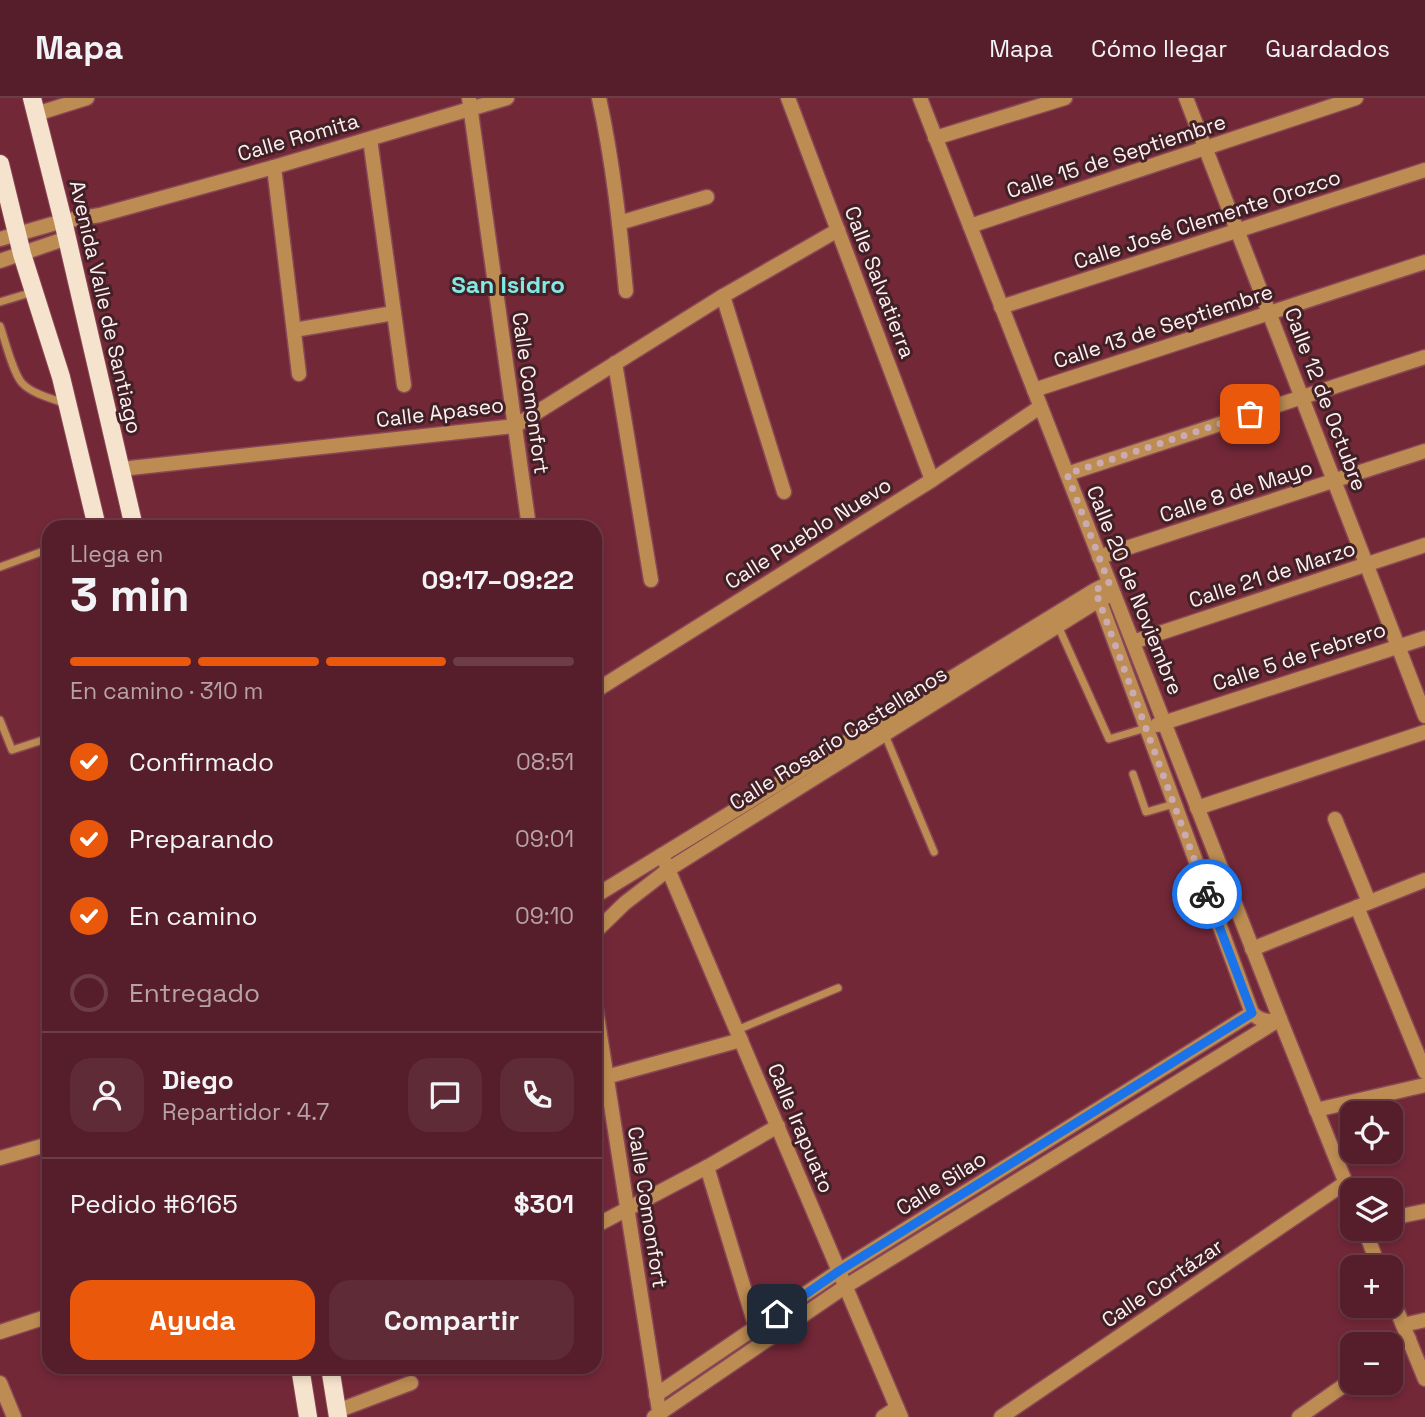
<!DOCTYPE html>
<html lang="es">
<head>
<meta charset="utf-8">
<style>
  body { margin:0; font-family:"Space Grotesk",sans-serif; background:#5f2b36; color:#f1f3f6; height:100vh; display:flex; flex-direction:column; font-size:26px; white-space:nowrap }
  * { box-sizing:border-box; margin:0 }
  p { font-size:23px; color:#b6a2a8 }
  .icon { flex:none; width:38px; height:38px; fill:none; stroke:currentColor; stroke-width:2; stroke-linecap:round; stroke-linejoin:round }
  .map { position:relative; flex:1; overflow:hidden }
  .side { position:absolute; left:42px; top:422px; width:560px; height:854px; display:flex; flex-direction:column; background:#561e2a; border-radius:21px; box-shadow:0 4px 10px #0003,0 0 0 2px #6c3c47 }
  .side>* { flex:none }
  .buttons { position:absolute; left:1340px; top:1003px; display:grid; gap:14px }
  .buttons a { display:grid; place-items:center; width:63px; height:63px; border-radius:14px; background:#561e2a; box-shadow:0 4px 10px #0003,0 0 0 2px #6c3c47; font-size:35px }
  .pin { position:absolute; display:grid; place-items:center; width:60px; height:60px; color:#fff; margin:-30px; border-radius:14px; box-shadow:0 4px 10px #0006 }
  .courier { position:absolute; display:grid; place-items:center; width:70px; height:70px; margin:-35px; border:5px solid #1a73e8; border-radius:50%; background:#fff; color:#222; box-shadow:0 2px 9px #0007 }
  .summary em { font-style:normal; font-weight:700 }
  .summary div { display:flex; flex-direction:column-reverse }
  .summary { display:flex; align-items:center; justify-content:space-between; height:119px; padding:0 28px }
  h1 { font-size:46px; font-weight:700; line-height:52px }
  .bar { display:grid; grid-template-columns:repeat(4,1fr); gap:10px 7px; align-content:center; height:84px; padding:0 28px }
  .bar i { height:9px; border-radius:5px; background:#6c3c47 }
  .bar .selected { background:#ea580c }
  .bar p { grid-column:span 4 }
  .line { display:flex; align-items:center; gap:18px; padding:0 28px; border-top:2px solid #6c3c47 }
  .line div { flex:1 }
  .round { display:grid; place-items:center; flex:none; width:74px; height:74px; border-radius:21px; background:#5f2b36 }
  ol { padding:0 28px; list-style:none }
  li { display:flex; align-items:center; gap:21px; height:77px }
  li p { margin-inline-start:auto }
  li .icon { padding:7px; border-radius:50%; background:#ea580c; color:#fff; stroke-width:4 }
  li:last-child { color:#b6a2a8 }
  li i { width:38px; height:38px; border:4px solid #6c3c47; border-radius:50% }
  .button { display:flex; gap:14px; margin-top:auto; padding:14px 28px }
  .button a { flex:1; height:80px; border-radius:21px; background:#ea580c; color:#fff; font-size:28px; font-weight:700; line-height:80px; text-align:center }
  .button a+a { background:#5f2b36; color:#f1f3f6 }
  header { display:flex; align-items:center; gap:42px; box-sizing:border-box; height:98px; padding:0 35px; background:#561e2a; border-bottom:2px solid #6c3c47 }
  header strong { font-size:33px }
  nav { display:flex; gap:38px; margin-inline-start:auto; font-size:24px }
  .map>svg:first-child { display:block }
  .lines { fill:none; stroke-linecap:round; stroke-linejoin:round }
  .service-casing { stroke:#894856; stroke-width:10 }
  .minor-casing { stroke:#894856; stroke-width:17 }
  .tertiary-casing { stroke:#894856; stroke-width:17 }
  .primary-casing { stroke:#894856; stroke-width:20 }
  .service { stroke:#bc8c52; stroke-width:7 }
  .minor { stroke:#bc8c52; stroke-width:14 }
  .tertiary { stroke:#bc8c52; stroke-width:14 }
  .primary { stroke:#f6e3cd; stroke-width:18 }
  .done { stroke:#cbabb1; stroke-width:7; stroke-dasharray:0 12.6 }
  .route { stroke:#1a73e8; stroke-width:9 }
  .labels { text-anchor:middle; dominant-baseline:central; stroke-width:6; stroke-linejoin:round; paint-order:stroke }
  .street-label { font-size:21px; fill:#fbf1f2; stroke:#422026 }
  .quarter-label { font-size:24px; font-weight:bold; fill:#80ebe4; stroke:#422026 }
</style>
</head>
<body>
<header>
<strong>Mapa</strong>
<nav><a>Mapa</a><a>Cómo llegar</a><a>Guardados</a></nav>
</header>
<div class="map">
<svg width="1425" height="1319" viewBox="0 0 1425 1319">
  <rect width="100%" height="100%" fill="#732838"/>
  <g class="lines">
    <defs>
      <g id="service">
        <polyline points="0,204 33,194"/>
        <path d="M0,228C5,242 13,275 22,285C32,296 53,301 67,306"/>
        <polyline points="0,469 49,451"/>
        <polyline points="1058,528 1109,641 1146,630"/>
        <polyline points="0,622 12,652 49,640"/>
        <polyline points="885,637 934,754"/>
        <polyline points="1133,676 1146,714 1174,706"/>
        <polyline points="737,932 838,890"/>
      </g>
      <g id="minor">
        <path d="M599,0C613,64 620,129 626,193"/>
        <polyline points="788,0 932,382"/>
        <polyline points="920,0 1280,921 1353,1103"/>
        <polyline points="1186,0 1425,618"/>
        <polyline points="36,16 87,0"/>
        <polyline points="935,40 1065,0"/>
        <polyline points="370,41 404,287"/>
        <polyline points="274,69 299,276"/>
        <polyline points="63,123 100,117 274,69 507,0"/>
        <polyline points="619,125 707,99"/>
        <polyline points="970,128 1356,0"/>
        <polyline points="723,198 784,394"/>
        <polyline points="1001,209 1425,72"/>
        <polyline points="294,232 394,215"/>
        <polyline points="615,265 651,482"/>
        <polyline points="1034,292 1425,164"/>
        <polyline points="121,371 515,328 723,198 838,132"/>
        <polyline points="1067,376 1425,259"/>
        <polyline points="1099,459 1425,353"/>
        <path d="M1096,493L1252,915C1260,923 1269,925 1279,921"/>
        <polyline points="1133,544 1425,447"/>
        <polyline points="595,593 932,382 1040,309"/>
        <polyline points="1157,627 1425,540"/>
        <polyline points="1197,710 1425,634"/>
        <polyline points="1335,721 1369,804"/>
        <polyline points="662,757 901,1319"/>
        <polyline points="595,798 1095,492 1109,485"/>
        <polyline points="1357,809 1425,974"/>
        <polyline points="595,834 625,805 669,771 1099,502 1113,496"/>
        <polyline points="1252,851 1425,782"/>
        <polyline points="595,982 741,942"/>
        <polyline points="1316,1012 1425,987"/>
        <polyline points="0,1060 49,1046"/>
        <polyline points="707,1069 756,1230"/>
        <polyline points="1391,1120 1425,1113"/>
        <polyline points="595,1128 707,1069 778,1028"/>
        <polyline points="1364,1130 1379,1169"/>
        <polyline points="1391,1198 1425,1281"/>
        <polyline points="1403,1227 1425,1222"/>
        <polyline points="0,1234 49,1218"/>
        <polyline points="1391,1253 1409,1241"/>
        <polyline points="0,1285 14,1319"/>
        <polyline points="656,1297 839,1173 1252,915"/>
        <polyline points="337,1313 411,1285"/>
        <polyline points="654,1319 846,1188 1280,921"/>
        <polyline points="883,1319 897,1310"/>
        <polyline points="1001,1319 1345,1085"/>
        <polyline points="1299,1319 1353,1281"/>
      </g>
      <g id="tertiary">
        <polyline points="469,0 529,429"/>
        <polyline points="0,141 63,123"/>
        <polyline points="0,163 67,140"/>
        <polyline points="595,905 660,1319"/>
      </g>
      <g id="primary">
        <polyline points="32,0 63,123 134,429"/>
        <polyline points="0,66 22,156 61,279 97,429"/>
        <polyline points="300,1269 308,1319"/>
        <polyline points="330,1269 338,1319"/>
      </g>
    </defs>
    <use href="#service" class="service-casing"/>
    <use href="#minor" class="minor-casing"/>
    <use href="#tertiary" class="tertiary-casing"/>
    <use href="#primary" class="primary-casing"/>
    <use href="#service" class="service"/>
    <use href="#minor" class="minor"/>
    <use href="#tertiary" class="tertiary"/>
    <use href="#primary" class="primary"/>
  </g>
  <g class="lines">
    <polyline class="done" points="1207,796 1095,492 1109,485 1067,376 1250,316"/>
    <polyline class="route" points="777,1216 839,1173 1252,915 1207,796"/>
  </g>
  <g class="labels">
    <g class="street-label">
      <text transform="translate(298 39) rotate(-16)">Calle Romita</text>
      <text transform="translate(1116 58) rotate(-18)">Calle 15 de Septiembre</text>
      <text transform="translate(1207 121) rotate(-18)">Calle José Clemente Orozco</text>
      <text transform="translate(880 184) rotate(69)">Calle Salvatierra</text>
      <text transform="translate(106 209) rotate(77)">Avenida Valle de Santiago</text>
      <text transform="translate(1163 228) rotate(-18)">Calle 13 de Septiembre</text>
      <text transform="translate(531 295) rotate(82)">Calle Comonfort</text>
      <text transform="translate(1326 301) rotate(69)">Calle 12 de Octubre</text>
      <text transform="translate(440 314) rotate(-7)">Calle Apaseo</text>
      <text transform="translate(1236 393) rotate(-18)">Calle 8 de Mayo</text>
      <text transform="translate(808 435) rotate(-32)">Calle Pueblo Nuevo</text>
      <text transform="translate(1272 476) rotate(-18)">Calle 21 de Marzo</text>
      <text transform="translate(1135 492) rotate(68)">Calle 20 de Noviembre</text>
      <text transform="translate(1299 558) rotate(-18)">Calle 5 de Febrero</text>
      <text transform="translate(838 640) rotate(-32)">Calle Rosario Castellanos</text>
      <text transform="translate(801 1030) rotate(67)">Calle Irapuato</text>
      <text transform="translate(941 1085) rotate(-32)">Calle Silao</text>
      <text transform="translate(648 1109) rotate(81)">Calle Comonfort</text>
      <text transform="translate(1162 1185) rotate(-34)">Calle Cortázar</text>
    </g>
    <g class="quarter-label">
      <text x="508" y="186">San Isidro</text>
    </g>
  </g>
</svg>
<div class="buttons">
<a><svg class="icon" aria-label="locate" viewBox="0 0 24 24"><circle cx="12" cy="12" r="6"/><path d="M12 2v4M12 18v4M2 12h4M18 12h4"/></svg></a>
<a><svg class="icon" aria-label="layers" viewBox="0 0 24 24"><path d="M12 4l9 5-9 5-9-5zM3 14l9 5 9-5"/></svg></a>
<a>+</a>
<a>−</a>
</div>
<div class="pin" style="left:1250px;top:316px;background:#ea580c"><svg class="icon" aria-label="bag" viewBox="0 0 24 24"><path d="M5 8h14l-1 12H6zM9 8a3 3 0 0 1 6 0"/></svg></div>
<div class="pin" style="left:777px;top:1216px;background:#1f2937"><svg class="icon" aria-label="home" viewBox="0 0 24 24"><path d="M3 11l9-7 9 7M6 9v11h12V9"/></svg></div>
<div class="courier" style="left:1207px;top:796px"><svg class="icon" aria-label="bike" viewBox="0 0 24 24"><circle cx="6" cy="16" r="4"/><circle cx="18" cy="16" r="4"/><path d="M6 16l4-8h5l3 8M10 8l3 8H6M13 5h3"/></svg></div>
<section class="side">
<div class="summary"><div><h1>3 min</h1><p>Llega en</p></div><em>09:17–09:22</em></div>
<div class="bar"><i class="selected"></i><i class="selected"></i><i class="selected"></i><i></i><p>En camino · 310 m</p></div>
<ol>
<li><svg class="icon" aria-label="check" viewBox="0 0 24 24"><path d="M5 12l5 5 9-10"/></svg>Confirmado<p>08:51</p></li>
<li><svg class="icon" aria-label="check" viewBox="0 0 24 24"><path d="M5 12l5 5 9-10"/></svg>Preparando<p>09:01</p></li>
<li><svg class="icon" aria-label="check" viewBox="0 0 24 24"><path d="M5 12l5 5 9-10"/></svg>En camino<p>09:10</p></li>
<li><i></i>Entregado</li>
</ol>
<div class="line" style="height:126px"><a class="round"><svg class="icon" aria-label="person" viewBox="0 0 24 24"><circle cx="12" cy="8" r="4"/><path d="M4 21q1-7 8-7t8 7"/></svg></a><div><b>Diego</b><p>Repartidor · 4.7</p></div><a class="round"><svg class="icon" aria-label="chat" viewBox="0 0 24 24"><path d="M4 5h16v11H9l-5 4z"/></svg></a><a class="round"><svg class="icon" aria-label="phone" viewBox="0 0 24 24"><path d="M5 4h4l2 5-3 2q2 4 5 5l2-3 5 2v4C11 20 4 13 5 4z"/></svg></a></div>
<div class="line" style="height:91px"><div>Pedido #6165</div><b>$301</b></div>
<div class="button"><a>Ayuda</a><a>Compartir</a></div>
</section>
</div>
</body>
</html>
